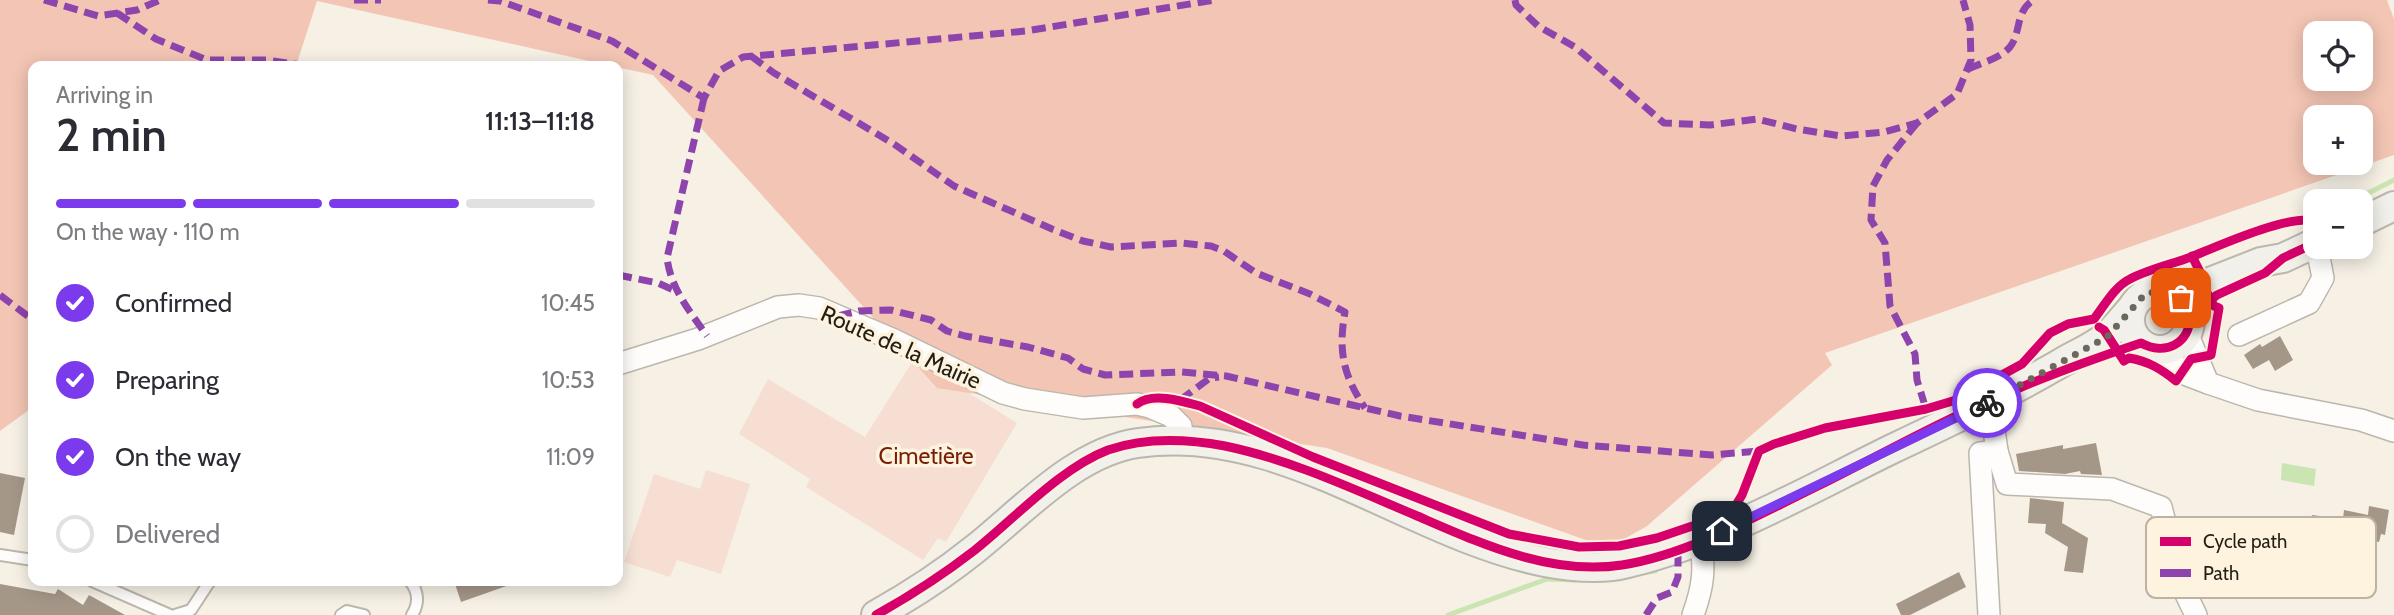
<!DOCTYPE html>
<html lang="en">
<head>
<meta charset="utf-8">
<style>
  body { margin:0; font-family:Cabin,sans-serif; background:#f7f7f7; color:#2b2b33; height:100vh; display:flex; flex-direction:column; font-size:26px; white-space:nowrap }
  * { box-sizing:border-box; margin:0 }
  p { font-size:23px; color:#7c7c81 }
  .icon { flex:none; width:38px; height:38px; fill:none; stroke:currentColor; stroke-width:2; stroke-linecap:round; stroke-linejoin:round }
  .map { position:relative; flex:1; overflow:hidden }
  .side { position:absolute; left:28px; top:61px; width:595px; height:525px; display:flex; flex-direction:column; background:#fff; border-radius:14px; box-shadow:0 4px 18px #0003 }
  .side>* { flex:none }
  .fabs { position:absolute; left:2303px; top:21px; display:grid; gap:14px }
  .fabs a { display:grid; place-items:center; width:70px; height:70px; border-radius:14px; background:#fff; box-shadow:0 4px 18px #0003; font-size:35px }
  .pin { position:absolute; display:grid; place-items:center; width:60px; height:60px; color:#fff; margin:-30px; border-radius:14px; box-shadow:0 4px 10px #0006 }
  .courier { position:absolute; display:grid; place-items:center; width:70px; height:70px; margin:-35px; border:5px solid #7c3aed; border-radius:50%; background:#fff; color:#222; box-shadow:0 2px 9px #0007 }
  .overview em { font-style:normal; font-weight:600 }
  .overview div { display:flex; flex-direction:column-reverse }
  .overview { display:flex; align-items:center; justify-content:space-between; height:119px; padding:0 28px }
  h1 { font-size:46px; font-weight:600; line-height:52px }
  .bar { display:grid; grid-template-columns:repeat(4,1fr); gap:10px 7px; align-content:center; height:84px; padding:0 28px }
  .bar i { height:9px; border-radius:5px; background:#e1e1e2 }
  .bar .on { background:#7c3aed }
  .bar p { grid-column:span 4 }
  ol { padding:0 28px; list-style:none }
  li { display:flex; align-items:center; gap:21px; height:77px }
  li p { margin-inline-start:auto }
  li .icon { padding:7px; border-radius:50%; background:#7c3aed; color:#fff; stroke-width:4 }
  li:last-child { color:#7c7c81 }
  li i { width:38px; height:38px; border:4px solid #e1e1e2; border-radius:50% }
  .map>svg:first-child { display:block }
  .green { fill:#f6ded3 }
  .forest { fill:#f3c5b4; fill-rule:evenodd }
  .water { fill:#cbe5b2 }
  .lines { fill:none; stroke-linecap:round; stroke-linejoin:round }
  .stream { stroke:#cbe5b2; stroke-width:5 }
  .building { fill:#a59788 }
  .service-casing { stroke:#bcb7ad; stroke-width:14 }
  .minor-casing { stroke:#bcb7ad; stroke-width:24 }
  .secondary-casing { stroke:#bcb7ad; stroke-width:32 }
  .service { stroke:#fefdfb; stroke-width:10 }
  .minor { stroke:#fefdfb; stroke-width:21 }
  .secondary { stroke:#f1f0eb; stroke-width:28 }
  .quiet { stroke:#8e44ad; stroke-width:7; stroke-dasharray:14 7; stroke-linecap:butt }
  .cycleway-casing { stroke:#fdf3de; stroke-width:13 }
  .cycleway { stroke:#d6006c; stroke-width:9 }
  .done { stroke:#6d685e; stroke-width:7; stroke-dasharray:0 12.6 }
  .route { stroke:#7c3aed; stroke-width:9 }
  .labels { text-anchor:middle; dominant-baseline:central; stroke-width:7; stroke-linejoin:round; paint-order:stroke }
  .street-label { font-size:23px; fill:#231e15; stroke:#fdf3de }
  .park-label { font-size:23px; fill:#791e02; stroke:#fdf3de }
  .key { fill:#fdf3de; stroke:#bcb3a2; stroke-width:2 }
  .key-label { font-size:19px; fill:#231e15 }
</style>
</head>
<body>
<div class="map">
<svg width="2394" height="615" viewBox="0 0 2394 615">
  <rect width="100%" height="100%" fill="#f6f0e5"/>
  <g class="green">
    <polygon points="914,359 1017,423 946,542 938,538 923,560 806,487 810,479 739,434 768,379 865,437"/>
    <polygon points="706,470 750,484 721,574 677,560 670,577 624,562 654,474 700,489"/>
  </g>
  <path class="forest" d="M0,0H2387L2394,19V155L1825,353L1832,365L1647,526L1608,548L1327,448L937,388L653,75L317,1L296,66H33V407L0,431ZM2315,33H2361V79H2315ZM2315,117H2361V163H2315Z"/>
  <polygon class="water" points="2282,463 2316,469 2314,486 2281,480"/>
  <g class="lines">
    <g class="stream">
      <polyline points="2353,201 2394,180"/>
      <polyline points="1640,573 1655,571"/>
      <polyline points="1448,615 1547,579 1575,580"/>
    </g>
  </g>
  <g class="building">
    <polygon points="2280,336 2293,360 2275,371 2269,360 2253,369 2244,355 2260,344 2262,347"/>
    <polygon points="2096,443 2102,475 2081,474 2080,471 2065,474 2019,471 2016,454 2063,445 2063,449"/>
    <polygon points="0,473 25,478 14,535 0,532"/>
    <polygon points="2030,498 2064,502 2062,523 2088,538 2083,573 2064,571 2068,547 2045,533 2046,524 2028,523"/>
    <polygon points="2369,506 2389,510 2385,535 2381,534 2379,542 2343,536 2343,532 2311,519 2312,515 2343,519 2344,510 2368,515"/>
    <polygon points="1959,572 1966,587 1910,615 1901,615 1896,604"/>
    <polygon points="454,581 515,581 515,583 461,602"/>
    <polygon points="0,584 55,594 58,589 83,605 89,595 125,615 0,615"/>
  </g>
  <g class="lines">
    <defs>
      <g id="service">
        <polyline points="0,555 33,560"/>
        <polyline points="92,581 170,615"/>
        <path d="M410,581C419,592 419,604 412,615"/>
        <polyline points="175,615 191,610 210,581"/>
        <polyline points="341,615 347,611 364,615"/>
      </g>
      <g id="minor">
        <polyline points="2187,333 2208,383"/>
        <polyline points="2239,335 2309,303 2323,278 2317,247"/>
        <polyline points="2159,350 2187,375 2208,383 2258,400 2361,420 2394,431"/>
        <polyline points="618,364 698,339 778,307 799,305 819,308 894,340 1003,393 1025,399 1083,408 1137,404 1150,407 1171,416 1181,426 1182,440"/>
        <polyline points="1990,402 1997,451 2007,484 2112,489 2161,507 2181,584 2196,615"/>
        <path d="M1693,615C1703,587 1705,571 1701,541"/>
        <polyline points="1989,615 1980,453 1997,451"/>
      </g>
      <g id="secondary">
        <polyline points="2361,222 2394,206"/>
        <circle cx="2160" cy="320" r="30"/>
        <polyline points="2173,293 2210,282 2261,262 2283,258 2315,243"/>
        <path d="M876,615C910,596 944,574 975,549C1023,511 1075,452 1138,443C1282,422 1409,535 1545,562C1571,567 1602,570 1628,563C1722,540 1806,491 1892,449C1949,422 2006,395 2061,363C2076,354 2096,346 2109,334C2117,326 2124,317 2132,308"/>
      </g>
    </defs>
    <use href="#service" class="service-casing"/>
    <use href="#minor" class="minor-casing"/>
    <use href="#secondary" class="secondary-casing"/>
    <use href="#service" class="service"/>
    <use href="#minor" class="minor"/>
    <use href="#secondary" class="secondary"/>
    <g class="quiet">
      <polyline points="44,0 98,16 137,10 160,0"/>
      <polyline points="354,0 381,0"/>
      <polyline points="488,0 500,1 612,41 704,98 719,71 743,57 1026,31 1214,0"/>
      <polyline points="1515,0 1516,5 1538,26 1575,47 1664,123 1710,125 1757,119 1797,129 1841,136 1884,132 1917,123 1957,94 1971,60 1970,25 1963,0"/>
      <polyline points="117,13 156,39 207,60 266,60 309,66"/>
      <path d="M751,56L774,73L894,144L954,186L1052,229L1083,241L1111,247L1180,243L1211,246L1224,251L1256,273L1310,294L1345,312C1338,351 1343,375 1365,408"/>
      <path d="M1968,69C1981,63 2005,57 2012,44C2021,29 2016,10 2034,0"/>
      <path d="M704,98L667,258C671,289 689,310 707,336"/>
      <polyline points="1917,123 1887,160 1873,186 1871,220 1885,243 1890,306 1915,354 1917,380 1926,409"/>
      <polyline points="618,275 658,283 678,292"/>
      <polyline points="0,295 33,320"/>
      <polyline points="838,316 859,311 891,310 931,320 947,331 965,336 1028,347 1068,358 1083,369 1105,375 1181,372 1226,376 1400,416 1583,445 1712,455 1759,451"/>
      <polyline points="1180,400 1210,378 1219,377"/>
      <polyline points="1646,615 1657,598 1672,592 1678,577 1678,549"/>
    </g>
    <defs>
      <g id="cycleway">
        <path d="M2099,327L2104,330L2124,361L2129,358C2148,361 2161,369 2176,381L2191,359L2211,355L2219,308L2214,306L2200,279L2202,276L2192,256"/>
        <path d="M1137,404C1153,392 1182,401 1200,406L1313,457L1509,534L1579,547L1619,546L1657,538L1713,519L1736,505L1742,495L1759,451L1774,444L1825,428L1926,409L1956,400L2022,364L2050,333L2068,324L2094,319C2104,306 2115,286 2130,279C2149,269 2172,264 2191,257C2218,246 2289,214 2315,221"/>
        <path d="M876,615C910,596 944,574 975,550C1015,518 1061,468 1108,450C1146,437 1187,439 1225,446C1292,460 1353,489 1415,515C1480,543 1550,576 1622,565C1688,555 1762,513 1822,484C1886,452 1950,416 2017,389C2057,372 2099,357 2141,343C2165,356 2190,344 2190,316L2217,295L2265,273L2283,258L2315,243"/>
      </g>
    </defs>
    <use href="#cycleway" class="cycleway-casing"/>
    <use href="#cycleway" class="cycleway"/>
  </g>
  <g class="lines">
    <polyline class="done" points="1987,403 2107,337 2145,294 2164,290 2181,298"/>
    <polyline class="route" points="1722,531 1987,403"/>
  </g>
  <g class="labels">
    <g class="street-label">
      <text transform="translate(901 347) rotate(24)">Route de la Mairie</text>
    </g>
    <g class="park-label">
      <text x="926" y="456">Cimetière</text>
    </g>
  </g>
  <rect x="2146" y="517" width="230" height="81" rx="10" class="key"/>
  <rect x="2160" y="537" width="31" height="9" fill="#d6006c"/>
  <rect x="2160" y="569" width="31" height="8" fill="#8e44ad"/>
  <g class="key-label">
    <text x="2203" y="548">Cycle path</text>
    <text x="2203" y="580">Path</text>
  </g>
</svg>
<div class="fabs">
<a><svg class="icon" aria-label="locate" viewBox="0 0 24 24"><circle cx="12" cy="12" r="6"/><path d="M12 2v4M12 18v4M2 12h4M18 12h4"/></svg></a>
<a>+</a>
<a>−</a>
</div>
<div class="pin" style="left:2181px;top:298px;background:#ea580c"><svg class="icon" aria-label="bag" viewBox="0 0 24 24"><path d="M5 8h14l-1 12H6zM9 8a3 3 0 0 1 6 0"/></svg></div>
<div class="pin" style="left:1722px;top:531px;background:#1f2937"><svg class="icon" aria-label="home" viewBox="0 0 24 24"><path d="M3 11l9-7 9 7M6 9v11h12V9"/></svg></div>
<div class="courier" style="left:1987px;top:403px"><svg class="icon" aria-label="bike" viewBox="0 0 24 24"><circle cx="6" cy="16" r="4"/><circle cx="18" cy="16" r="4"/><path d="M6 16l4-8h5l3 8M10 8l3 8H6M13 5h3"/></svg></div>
<section class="side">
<div class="overview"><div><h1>2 min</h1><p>Arriving in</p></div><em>11:13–11:18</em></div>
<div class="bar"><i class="on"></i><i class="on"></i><i class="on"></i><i></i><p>On the way · 110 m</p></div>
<ol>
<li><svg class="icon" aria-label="check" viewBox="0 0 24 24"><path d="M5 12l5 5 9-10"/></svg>Confirmed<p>10:45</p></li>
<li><svg class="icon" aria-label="check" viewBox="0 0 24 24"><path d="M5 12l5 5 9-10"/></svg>Preparing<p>10:53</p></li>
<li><svg class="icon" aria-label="check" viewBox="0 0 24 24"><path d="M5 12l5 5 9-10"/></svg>On the way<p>11:09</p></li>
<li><i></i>Delivered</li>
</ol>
</section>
</div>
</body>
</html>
